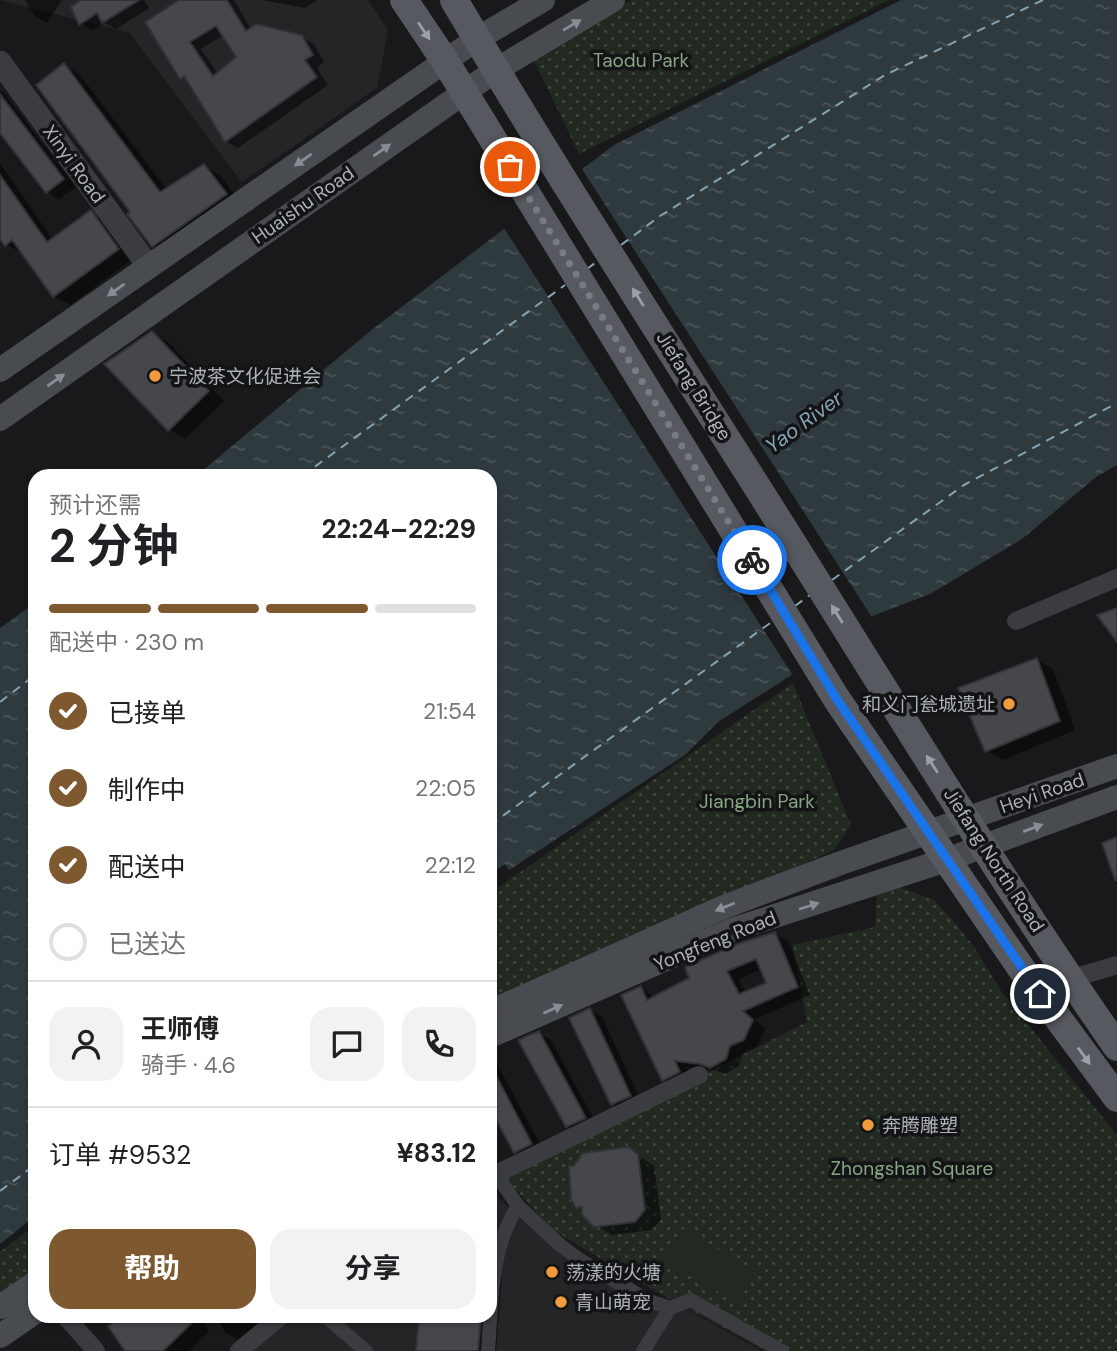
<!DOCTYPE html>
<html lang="zh">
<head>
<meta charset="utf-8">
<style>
  body { margin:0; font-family:"DM Sans","Noto Sans SC",sans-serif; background:#f2f2f2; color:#202124; height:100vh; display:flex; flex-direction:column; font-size:26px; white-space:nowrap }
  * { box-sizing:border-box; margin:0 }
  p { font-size:23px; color:#757577 }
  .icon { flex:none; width:38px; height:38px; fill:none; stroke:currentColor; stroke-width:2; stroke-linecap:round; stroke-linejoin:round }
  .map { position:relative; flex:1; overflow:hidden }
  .panel { position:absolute; left:28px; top:469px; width:469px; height:854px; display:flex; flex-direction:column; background:#fff; border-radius:21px; box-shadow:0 2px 5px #0004 }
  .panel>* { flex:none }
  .pin { position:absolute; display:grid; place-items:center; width:60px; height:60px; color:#fff; margin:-30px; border:4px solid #fff; border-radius:50%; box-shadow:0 2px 7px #0007 }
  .courier { position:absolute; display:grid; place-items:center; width:70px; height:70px; margin:-35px; border:5px solid #1a73e8; border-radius:50%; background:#fff; color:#222; box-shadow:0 2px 9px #0007 }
  .summary em { font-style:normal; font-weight:700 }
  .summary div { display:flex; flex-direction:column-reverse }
  .summary { display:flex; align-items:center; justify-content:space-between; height:119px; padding:0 21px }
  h1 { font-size:46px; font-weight:700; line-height:52px }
  .bar { display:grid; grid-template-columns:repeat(4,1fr); gap:10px 7px; align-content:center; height:84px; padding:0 21px }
  .bar i { height:9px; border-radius:5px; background:#e0e0e0 }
  .bar .selected { background:#7e582f }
  .bar p { grid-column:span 4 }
  .line { display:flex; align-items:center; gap:18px; padding:0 21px; border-top:2px solid #e0e0e0 }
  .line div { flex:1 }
  .round { display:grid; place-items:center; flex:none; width:74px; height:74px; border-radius:21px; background:#f2f2f2 }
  ol { padding:0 21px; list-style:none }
  li { display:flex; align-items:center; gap:21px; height:77px }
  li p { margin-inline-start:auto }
  li .icon { padding:7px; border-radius:50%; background:#7e582f; color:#fff; stroke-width:4 }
  li:last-child { color:#757577 }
  li i { width:38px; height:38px; border:4px solid #e0e0e0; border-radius:50% }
  .button { display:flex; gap:14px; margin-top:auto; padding:14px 21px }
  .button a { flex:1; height:80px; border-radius:21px; background:#7e582f; color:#fff; font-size:28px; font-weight:700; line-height:80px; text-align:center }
  .button a+a { background:#f2f2f2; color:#202124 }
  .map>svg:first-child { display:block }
  .built { fill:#252528 }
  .grass { fill:url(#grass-dots) }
  .pitch { fill:#212921 }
  .water { fill:url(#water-ripples) }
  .pier { fill:#19191b }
  .shadow { fill:#0007; fill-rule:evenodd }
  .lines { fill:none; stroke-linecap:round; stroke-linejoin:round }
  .ferry { stroke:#83a4b4; stroke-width:2; stroke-dasharray:9 7; stroke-linecap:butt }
  .building { fill:#45474b; stroke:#333337; stroke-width:2; fill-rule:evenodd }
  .pedestrian { stroke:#3a3c40; stroke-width:14 }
  .minor { stroke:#3a3c40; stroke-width:18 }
  .tertiary { stroke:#3a3c40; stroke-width:23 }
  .secondary { stroke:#484b50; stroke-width:24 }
  .primary { stroke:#56595f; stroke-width:28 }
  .oneway { fill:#888e95 }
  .oneway2 { fill:#9aa0a8 }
  .done { stroke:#787c82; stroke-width:7; stroke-dasharray:0 12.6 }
  .route { stroke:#1a73e8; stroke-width:9 }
  .poi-dot { fill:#f09b3c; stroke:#141416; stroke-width:2.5 }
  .labels { text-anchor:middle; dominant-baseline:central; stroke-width:7; stroke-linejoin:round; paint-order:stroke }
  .park-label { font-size:19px; fill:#85a583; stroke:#141416 }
  .street-label { font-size:19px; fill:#abb2ba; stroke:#141416 }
  .poi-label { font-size:19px; fill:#abb2ba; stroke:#141416; text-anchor:start }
  .water-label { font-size:21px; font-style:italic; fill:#83a4b4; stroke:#141416 }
</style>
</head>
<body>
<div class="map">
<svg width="1117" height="1351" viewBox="0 0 1117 1351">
  <defs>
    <pattern id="grass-dots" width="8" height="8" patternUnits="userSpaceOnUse" patternTransform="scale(1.75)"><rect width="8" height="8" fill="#212921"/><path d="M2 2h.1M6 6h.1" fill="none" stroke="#3f463f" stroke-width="1.8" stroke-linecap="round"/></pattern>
    <pattern id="water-ripples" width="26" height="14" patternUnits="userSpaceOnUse" patternTransform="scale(1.75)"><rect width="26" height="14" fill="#2f3a3f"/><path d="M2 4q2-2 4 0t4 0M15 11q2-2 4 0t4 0" fill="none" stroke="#4a5459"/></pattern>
  </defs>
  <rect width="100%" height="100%" fill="#19191b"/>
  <g class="built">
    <polygon points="0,0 368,0 388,30 377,88 242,182 130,33"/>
    <polygon points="490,1190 523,1221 565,1255 626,1295 684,1308 762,1351 243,1351 286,1316 490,1316"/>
  </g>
  <g class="grass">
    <polygon points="631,0 889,0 579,154 532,56"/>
    <polygon points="793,683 851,825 834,850 490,1007 490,893"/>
    <polygon points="902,888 934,900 954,922 975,948 1001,991 1117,1135 1117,1351 766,1351 648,1287 550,1228 504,1176 807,1022 793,945 875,927 877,889"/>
    <polygon points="35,1225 35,1279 0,1303 0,1252"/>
  </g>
  <polygon class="pitch" points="682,1229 756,1271 738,1303 664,1262"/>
  <g class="water">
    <polygon points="901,0 1117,0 1117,465 1096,477 1022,539 930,594 846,626 790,676 718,722 685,755 509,870 505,864 490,874 490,476 196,476 374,328 614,145"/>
    <polygon points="35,603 35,1216 0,1244 0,628"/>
  </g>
  <polygon class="pier" points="580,166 873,619 848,629 794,677 502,225"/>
  <g class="shadow">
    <polygon points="25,0 62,0 47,23 35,16"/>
    <polygon points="84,0 144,0 149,8 116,29 105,23 93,30 81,23"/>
    <path d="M182,0H234L251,29L301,37L314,44L324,62L317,68L328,85L238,148L226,141L190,82L181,77ZM224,35L238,58L218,74L201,49Z"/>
    <polygon points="262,0 318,0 305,8"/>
    <polygon points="64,65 80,75 167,190 204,166 220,175 242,204 169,255 153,245"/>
    <polygon points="0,91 5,94 76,187 59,199 47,192 0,130"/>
    <polygon points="0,163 53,240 91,213 106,222 133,259 70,305 54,296 22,253 6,244 0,235"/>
    <polygon points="152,333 168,342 224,401 185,439 169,429"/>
    <polygon points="1037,660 1053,669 1075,730 1003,760 986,750"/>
    <path d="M775,934L788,941L810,995L755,1019L765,1029L757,1047L743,1053L739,1066L725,1074L715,1070L686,1067L692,1079L676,1087L663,1079L641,988L655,998ZM762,969L768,984L746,993L739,979Z"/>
    <polygon points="590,1010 602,1017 642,1103 624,1111 612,1104"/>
    <polygon points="538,1033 551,1040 597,1125 579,1133 567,1126"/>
    <polygon points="490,1060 497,1064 544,1151 528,1158 515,1151 490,1105"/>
    <polygon points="629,1149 654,1166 661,1219 652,1230 612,1235 595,1225 583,1210 577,1207"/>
    <polygon points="490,1268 502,1275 496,1351 418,1351 458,1316 490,1316"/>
    <polygon points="123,1316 202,1316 209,1332 189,1351 127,1351"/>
    <polygon points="216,1316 279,1316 249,1346 225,1332"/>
  </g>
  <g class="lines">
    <g class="ferry">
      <polyline points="621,245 660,216 885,75 1043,0"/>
      <polyline points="587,269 599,260"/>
      <polyline points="302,476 565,285"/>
      <polyline points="832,580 964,485 1117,403"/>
      <polyline points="795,606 810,595"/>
      <polyline points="0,702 35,675"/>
      <polyline points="490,825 773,621"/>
      <polyline points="0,1191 35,1165"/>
    </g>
  </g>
  <g class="building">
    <polygon points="81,0 139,0 102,23 97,13 79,25 71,7"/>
    <path d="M179,0H227L246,31L256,24L302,35L313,55L305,60L317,77L225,142L184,76L180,79L145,22ZM216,26L236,57L213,76L190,42Z"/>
    <polygon points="64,63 160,192 204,164 227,194 152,247 127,214 130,212 36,85"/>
    <polygon points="0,94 64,179 46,193 0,133"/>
    <polygon points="0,175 47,242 91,210 119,249 53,297 12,240 5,246 0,239"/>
    <polygon points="152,331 209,391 168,431 104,364"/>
    <polygon points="1117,608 1117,642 1097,615"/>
    <polygon points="1037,658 1060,721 985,752 958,688"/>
    <polygon points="1117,837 1117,880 1115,880 1102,843"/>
    <path d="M775,932L798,987L743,1011L753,1020L744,1040L730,1046L726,1059L710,1068L700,1064L675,1061L680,1072L662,1081L621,995L641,986L647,1000L689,978L685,967L737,944ZM756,959L766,983L739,994L727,971Z"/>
    <polygon points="590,1008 631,1096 611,1105 569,1018"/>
    <polygon points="539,1031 586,1118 566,1127 518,1040"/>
    <polygon points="490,1064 532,1144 514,1153 490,1108"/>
    <polygon points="629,1147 638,1155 645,1210 635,1222 594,1227 582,1215 582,1207 576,1208 571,1199 569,1166 574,1166 583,1153"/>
    <polygon points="122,1316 199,1316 163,1351 125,1351 108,1326"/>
    <polygon points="419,1316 481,1316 478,1351 416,1351"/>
  </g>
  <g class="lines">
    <g class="pedestrian">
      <polyline points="496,1174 518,1206 560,1245 580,1260 647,1300 670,1308 691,1300 782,1351"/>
      <polyline points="325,1316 366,1351"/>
      <path d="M488,1351C492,1302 490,1248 518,1206"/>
      <polyline points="643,1351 670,1308"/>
    </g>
    <g class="minor">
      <polyline points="1016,621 1117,578"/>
      <polyline points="1070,979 1117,965"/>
      <polyline points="490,1170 496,1174 699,1075"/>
      <polyline points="65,1316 96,1351"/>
      <polyline points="239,1351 281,1316"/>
    </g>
    <polyline class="tertiary" points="0,62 149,267"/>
    <g class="secondary">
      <polyline points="0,370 477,39 543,0"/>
      <polyline points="0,419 496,70 613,0"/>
      <polyline points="490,1012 724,907 838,864 1117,766"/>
      <polyline points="490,1036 732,930 946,860 1117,797"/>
      <polyline points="0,1307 35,1283"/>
      <polyline points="0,1336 35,1312"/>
    </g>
    <g class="primary">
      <polyline points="404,0 445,61 836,698 1023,971 1117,1098"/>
      <path d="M454,0C562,182 677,360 790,539C897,709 1002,882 1117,1047"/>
    </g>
  </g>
  <defs><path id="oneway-solid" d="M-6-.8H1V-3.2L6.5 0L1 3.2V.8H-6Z" transform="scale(1.75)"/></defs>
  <g class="oneway">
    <use href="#oneway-solid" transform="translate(572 25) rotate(-31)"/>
    <use href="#oneway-solid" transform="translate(382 150) rotate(-35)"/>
    <use href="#oneway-solid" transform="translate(303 160) rotate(145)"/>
    <use href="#oneway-solid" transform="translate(116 290) rotate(145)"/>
    <use href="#oneway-solid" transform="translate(56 380) rotate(-35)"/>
    <use href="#oneway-solid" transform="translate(1033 828) rotate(-20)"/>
    <use href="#oneway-solid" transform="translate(809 906) rotate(-18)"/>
    <use href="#oneway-solid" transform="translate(725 907) rotate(158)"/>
    <use href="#oneway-solid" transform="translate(553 1009) rotate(-24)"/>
  </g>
  <g class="oneway2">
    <use href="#oneway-solid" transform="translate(424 31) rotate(56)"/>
    <use href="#oneway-solid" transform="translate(638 297) rotate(-122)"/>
    <use href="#oneway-solid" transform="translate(837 614) rotate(-122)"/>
    <use href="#oneway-solid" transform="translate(932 764) rotate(-123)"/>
    <use href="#oneway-solid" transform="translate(1084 1056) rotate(54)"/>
  </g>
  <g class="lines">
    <polyline class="done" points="510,167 752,560"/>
    <polyline class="route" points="752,560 836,698 1040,994"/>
  </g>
  <g class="poi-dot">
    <circle cx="155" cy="376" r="7"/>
    <circle cx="1009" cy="704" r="7"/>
    <circle cx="868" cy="1125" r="7"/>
    <circle cx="552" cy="1272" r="7"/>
    <circle cx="561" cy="1302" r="7"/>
  </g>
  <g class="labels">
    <g class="park-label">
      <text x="641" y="60">Taodu Park</text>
      <text x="757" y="801">Jiangbin Park</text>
      <text x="912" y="1168">Zhongshan Square</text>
    </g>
    <g class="street-label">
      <text transform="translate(74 164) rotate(54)">Xinyi Road</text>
      <text transform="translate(303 205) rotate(-35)">Huaishu Road</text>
      <text transform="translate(694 386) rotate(58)">Jiefang Bridge</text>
      <text transform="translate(1042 793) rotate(-19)">Heyi Road</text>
      <text transform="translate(994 860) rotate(57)">Jiefang North Road</text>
      <text transform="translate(715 941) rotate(-22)">Yongfeng Road</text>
    </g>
    <g class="poi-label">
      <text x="169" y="376">宁波茶文化促进会</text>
      <text x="995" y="704" text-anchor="end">和义门瓮城遗址</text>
      <text x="882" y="1125">奔腾雕塑</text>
      <text x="566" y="1272">荡漾的火塘</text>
      <text x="575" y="1302">青山萌宠</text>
    </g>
    <g class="water-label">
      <text transform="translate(804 422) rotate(-36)">Yao River</text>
    </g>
  </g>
</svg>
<div class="pin" style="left:510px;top:167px;background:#ea580c"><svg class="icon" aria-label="bag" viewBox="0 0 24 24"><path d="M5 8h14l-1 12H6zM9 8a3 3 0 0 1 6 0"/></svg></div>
<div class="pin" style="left:1040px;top:994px;background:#1f2937"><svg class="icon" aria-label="home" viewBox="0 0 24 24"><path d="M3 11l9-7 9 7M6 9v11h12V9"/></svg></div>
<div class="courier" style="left:752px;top:560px"><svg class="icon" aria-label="bike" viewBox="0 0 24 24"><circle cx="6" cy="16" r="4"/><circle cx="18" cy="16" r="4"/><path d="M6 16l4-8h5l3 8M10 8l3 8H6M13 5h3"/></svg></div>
<section class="panel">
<div class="summary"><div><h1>2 分钟</h1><p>预计还需</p></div><em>22:24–22:29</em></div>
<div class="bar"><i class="selected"></i><i class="selected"></i><i class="selected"></i><i></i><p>配送中 · 230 m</p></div>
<ol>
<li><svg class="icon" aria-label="check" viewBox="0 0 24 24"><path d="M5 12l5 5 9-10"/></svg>已接单<p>21:54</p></li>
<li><svg class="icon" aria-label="check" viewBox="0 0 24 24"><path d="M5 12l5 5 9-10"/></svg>制作中<p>22:05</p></li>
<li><svg class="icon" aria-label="check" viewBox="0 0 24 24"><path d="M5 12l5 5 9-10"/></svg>配送中<p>22:12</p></li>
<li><i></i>已送达</li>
</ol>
<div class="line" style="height:126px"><a class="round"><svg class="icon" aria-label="person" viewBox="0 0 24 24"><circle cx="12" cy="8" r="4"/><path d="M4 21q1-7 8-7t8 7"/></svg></a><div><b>王师傅</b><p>骑手 · 4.6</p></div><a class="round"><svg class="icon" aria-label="chat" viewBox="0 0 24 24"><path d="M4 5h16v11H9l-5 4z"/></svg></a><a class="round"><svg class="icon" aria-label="phone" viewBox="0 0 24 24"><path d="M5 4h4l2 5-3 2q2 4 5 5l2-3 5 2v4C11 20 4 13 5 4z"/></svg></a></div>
<div class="line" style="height:91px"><div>订单 #9532</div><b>¥83.12</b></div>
<div class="button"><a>帮助</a><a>分享</a></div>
</section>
</div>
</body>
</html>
